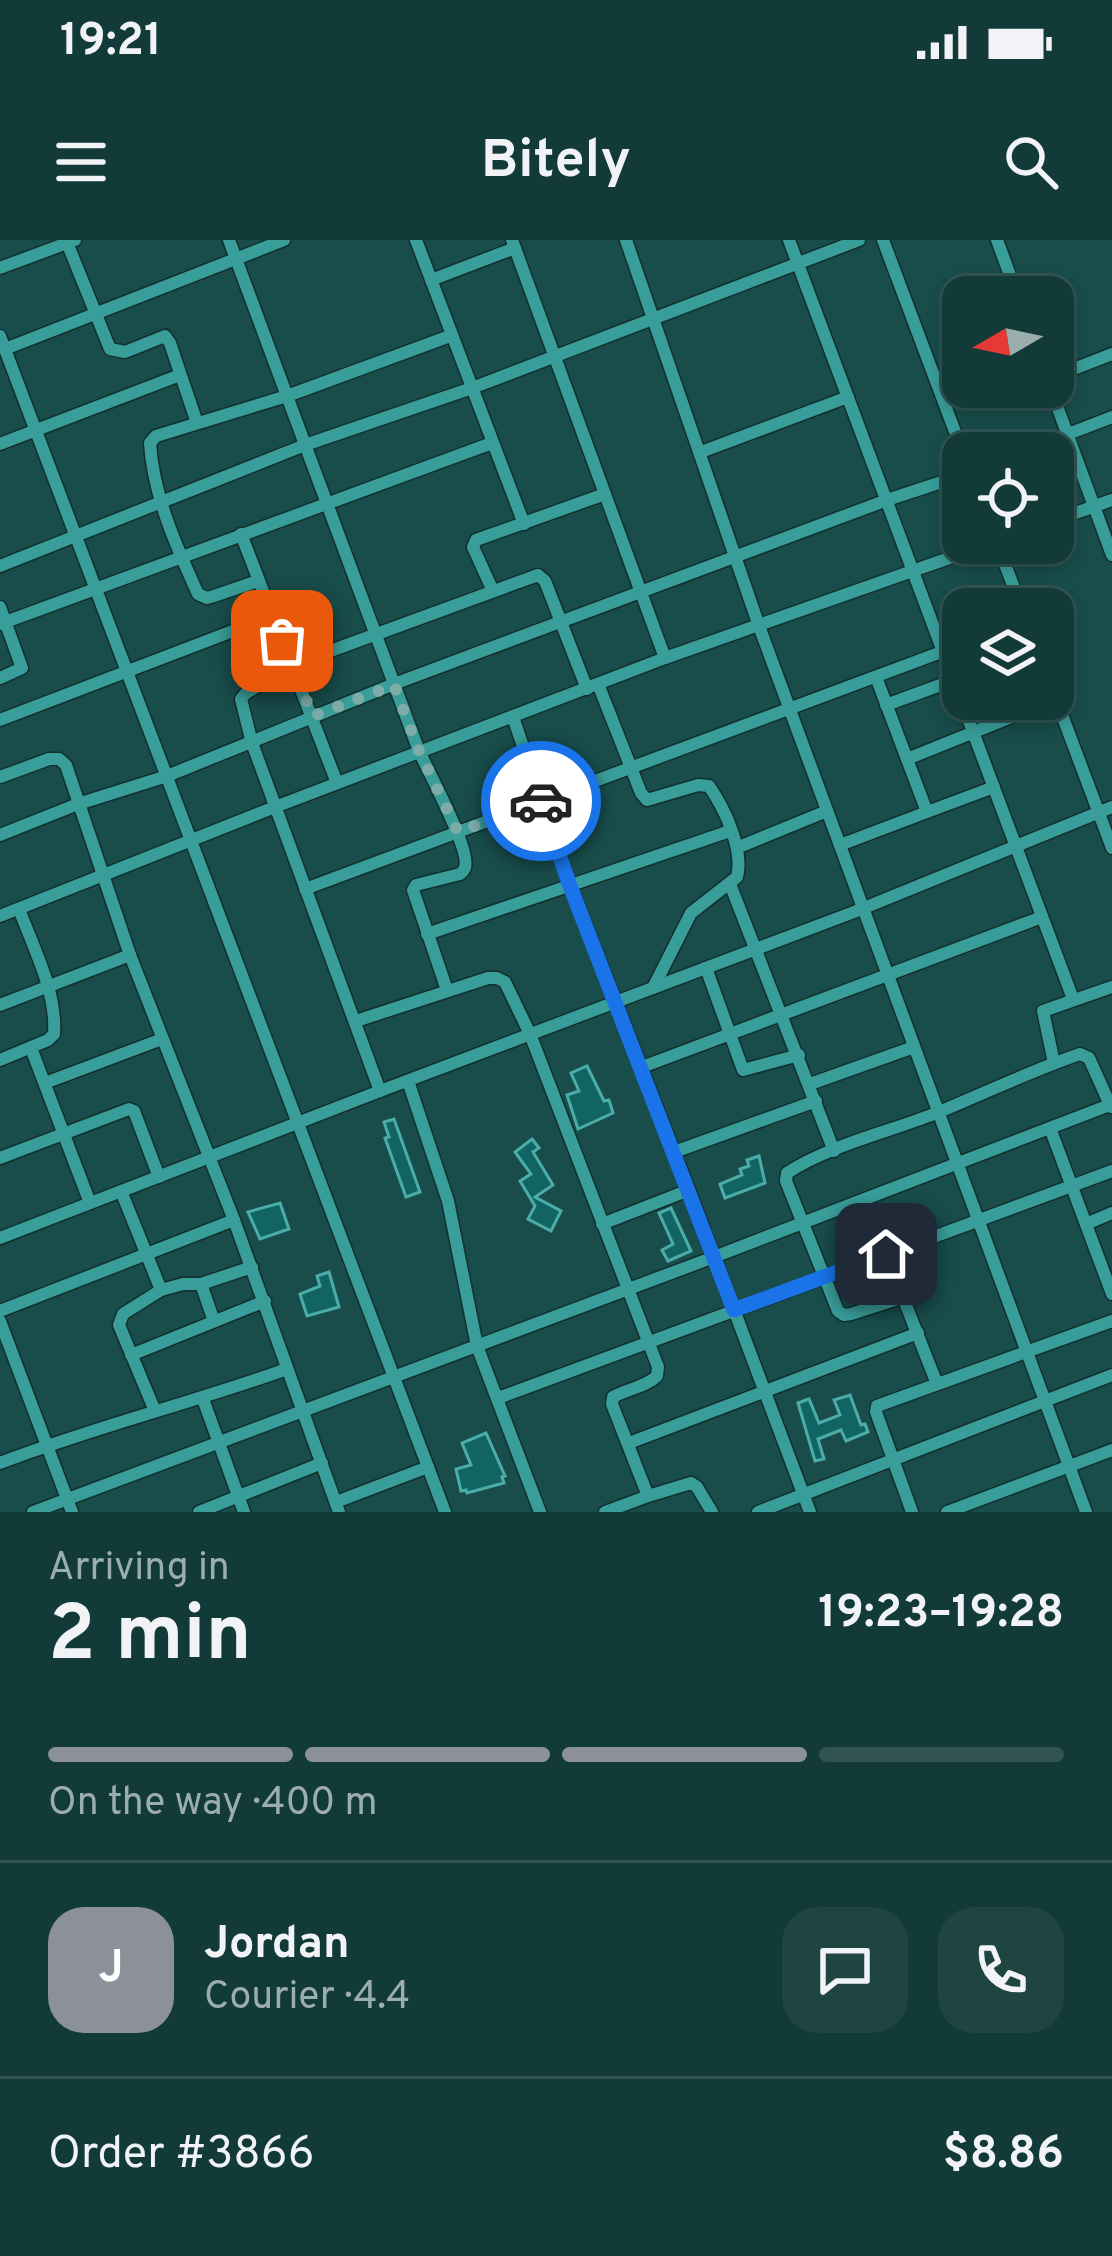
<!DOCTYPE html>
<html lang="en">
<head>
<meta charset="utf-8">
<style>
  body { margin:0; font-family:Overpass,sans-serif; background:#1f4543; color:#f1f3f6; height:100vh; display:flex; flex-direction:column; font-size:45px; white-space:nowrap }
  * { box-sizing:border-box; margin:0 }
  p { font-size:39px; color:#9cadae }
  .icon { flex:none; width:66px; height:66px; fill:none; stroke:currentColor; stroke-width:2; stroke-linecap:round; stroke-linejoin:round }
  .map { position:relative; height:1272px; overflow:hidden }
  .details { display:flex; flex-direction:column; background:#123a38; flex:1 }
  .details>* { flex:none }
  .needle { width:78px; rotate:261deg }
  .tools { position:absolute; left:942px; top:36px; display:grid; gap:24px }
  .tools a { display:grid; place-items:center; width:132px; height:132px; border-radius:24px; background:#123a38; box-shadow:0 6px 18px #0003,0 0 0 3px #315453; font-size:60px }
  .pin { position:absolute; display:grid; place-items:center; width:102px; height:102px; color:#fff; margin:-51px; border-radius:24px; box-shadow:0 6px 18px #0006 }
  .courier { position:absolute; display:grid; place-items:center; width:120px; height:120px; margin:-60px; border:9px solid #1a73e8; border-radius:50%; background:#fff; color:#222; box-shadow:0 3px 15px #0007 }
  .head em { font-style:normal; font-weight:700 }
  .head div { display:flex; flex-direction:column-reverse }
  .head { display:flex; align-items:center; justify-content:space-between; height:204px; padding:0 48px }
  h1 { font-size:78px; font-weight:700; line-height:90px }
  .bar { display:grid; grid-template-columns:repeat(4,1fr); gap:18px 12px; align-content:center; height:144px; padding:0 48px }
  .bar i { height:15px; border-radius:9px; background:#315453 }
  .bar .current { background:#8c9099 }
  .bar p { grid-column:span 4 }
  .line { display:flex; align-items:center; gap:30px; padding:0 48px; border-top:3px solid #315453 }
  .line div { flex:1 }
  .round { display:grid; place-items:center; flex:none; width:126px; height:126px; border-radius:36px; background:#1f4543 }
  .status { display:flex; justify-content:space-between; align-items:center; height:84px; padding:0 60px; background:#123a38; direction:ltr }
  .status svg { height:33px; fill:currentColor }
  header { display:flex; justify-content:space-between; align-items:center; height:156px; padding:0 48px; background:#123a38; font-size:54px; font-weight:700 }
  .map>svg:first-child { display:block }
  .building { fill:#126462; stroke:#4bada9; stroke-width:3 }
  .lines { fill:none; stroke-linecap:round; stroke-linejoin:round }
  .street-casing { stroke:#11302e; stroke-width:15 }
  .street { stroke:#399e9a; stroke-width:12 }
  .done { stroke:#7daca9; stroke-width:12; stroke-dasharray:0 21.6 }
  .route { stroke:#1a73e8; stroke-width:15 }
</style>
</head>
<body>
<div class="status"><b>19:21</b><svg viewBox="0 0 49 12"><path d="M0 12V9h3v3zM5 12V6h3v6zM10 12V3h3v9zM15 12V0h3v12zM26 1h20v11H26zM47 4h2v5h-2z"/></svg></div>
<header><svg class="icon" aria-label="menu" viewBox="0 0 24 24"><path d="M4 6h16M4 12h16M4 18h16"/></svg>Bitely<svg class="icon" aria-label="search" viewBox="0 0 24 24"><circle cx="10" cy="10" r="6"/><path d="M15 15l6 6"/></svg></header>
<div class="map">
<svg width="1112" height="1272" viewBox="0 0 1112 1272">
  <rect width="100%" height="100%" fill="#184d4b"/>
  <g class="building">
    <polygon points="587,826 604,861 609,860 613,873 578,889 567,855 579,851 571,833"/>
    <polygon points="394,879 420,952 406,957 385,898 389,897 384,882"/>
    <polygon points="532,899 539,908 533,912 553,945 535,957 561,971 551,991 528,979 535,966 520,941 531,934 515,912"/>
    <polygon points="759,916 765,943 725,958 720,944 742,935 740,929 749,926 747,920"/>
    <polygon points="280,963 289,989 260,999 248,972"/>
    <polygon points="671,968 691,1011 668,1021 662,1010 673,1004 659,973"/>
    <polygon points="329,1032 339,1067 307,1076 300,1054 320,1046 317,1036"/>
    <polygon points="850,1155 861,1185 865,1184 868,1192 846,1201 841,1190 818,1199 824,1219 815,1221 798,1163 809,1159 819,1183 840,1175 834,1160"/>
    <polygon points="486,1193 505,1236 502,1237 504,1243 467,1253 466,1250 461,1251 456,1229 471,1225 462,1203"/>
  </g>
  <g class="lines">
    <defs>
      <g id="street">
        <polyline points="66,0 110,109 125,112 165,96 170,103 197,183"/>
        <path d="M229,0L419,511C428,531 471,610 465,627C465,630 462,632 460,634L416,645L413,650L447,750"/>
        <polyline points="416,0 524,284"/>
        <polyline points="512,0 665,418"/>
        <polyline points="626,0 759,386 1086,1272"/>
        <polyline points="789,0 1073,759"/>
        <polyline points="883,0 963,213"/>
        <polyline points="997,0 1018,57"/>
        <polyline points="0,28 75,0"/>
        <polyline points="431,40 515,8"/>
        <polyline points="0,96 445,1272"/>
        <polyline points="5,109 284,0"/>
        <polyline points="1053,137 1112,114"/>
        <polyline points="1050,147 1112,315"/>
        <polyline points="0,204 180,135"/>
        <polyline points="701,212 848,157"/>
        <polyline points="1019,213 1112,177"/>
        <polyline points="1053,281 1112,260"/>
        <polyline points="241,294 337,543"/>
        <polyline points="997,303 1022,369"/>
        <polyline points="0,326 305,205 472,148 859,0"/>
        <path d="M258,341L214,356L207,358L198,354C177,308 153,255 150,203L156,196L287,156L450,96"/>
        <polyline points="493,351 473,307 476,300 605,254"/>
        <polyline points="0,367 22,428 0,438"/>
        <polyline points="0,384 492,203"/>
        <polyline points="876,437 927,572 994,547"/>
        <path d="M598,444L641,553L647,560L698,545L709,546C725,569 744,610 737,637L691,673L653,748"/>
        <polyline points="1053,451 1112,608"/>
        <polyline points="886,465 954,440"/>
        <polyline points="513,477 570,645 689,950 810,1272"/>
        <polyline points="0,480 272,376"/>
        <polyline points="907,519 1056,459"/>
        <polyline points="0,537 49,519 59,519 66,525 130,715 234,980 339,1272"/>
        <polyline points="0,595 78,564 167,536 394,444 887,260 963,235"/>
        <polyline points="840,605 927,572"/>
        <polyline points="739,607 827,571"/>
        <polyline points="730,644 834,911"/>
        <polyline points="305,649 963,404"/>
        <polyline points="0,676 275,567 665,418 992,303"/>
        <polyline points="427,694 730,591"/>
        <polyline points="706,728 743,830 799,815"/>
        <polyline points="0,765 130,715"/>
        <path d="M356,781L488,738H497L505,742L530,794L658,1127L657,1136C646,1147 627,1149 613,1157L612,1164L648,1256L691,1243L697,1247L712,1272"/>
        <polyline points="31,808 90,963"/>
        <path d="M0,820L48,800L54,794C57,752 33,707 19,669"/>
        <polyline points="1054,823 1043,771 1112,747"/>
        <polyline points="642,827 1042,677"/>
        <polyline points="408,841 448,961 477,1106 540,1272"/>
        <polyline points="45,843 162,799"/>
        <polyline points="810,844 914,807"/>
        <polyline points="380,851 252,503 241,459 246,453 292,425 538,335 545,341 587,449"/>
        <polyline points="1050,888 1112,1054"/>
        <polyline points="674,912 816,861"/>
        <polyline points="0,918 129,869 134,871 159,937"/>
        <polyline points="121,951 161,1050 123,1074 119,1085 155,1171"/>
        <polyline points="602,984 689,950"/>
        <polyline points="1086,984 1112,973"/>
        <polyline points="0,998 380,851 854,672 1112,567"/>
        <polyline points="886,1014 937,1144"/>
        <polyline points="201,1044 214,1081"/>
        <polyline points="161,1050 183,1044 201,1044 252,1027"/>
        <path d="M904,1057L851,1074L844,1075L838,1071L786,941L787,933C828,906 888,892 934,874C983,854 1030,831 1080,814L1089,818L1111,867"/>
        <polyline points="0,1071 234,980"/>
        <polyline points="0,1081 72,1272"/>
        <polyline points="131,1115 265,1061"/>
        <polyline points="498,1158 1112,931"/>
        <polyline points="203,1159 244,1272"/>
        <polyline points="629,1203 918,1093"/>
        <path d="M0,1223C94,1187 192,1163 287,1129"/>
        <polyline points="336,1262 428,1227"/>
        <polyline points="33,1272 714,1017 1112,864"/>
        <polyline points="199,1272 322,1223"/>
        <polyline points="605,1272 648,1256"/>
        <polyline points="758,1272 1112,1135"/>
        <polyline points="912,1272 876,1172 877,1166 1112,1081"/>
        <polyline points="947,1272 1112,1210"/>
      </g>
    </defs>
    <use href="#street" class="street-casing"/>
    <use href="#street" class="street"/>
  </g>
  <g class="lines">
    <polyline class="done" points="282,401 313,476 394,445 419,511 458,592 541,561"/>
    <polyline class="route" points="541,561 570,646 734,1070 886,1014"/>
  </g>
</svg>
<div class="tools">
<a><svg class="needle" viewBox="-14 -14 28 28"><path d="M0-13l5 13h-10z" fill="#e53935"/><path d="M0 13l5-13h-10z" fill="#9cadae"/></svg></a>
<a><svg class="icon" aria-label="locate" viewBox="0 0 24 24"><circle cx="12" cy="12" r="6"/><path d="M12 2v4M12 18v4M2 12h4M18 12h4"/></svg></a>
<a><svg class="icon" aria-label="layers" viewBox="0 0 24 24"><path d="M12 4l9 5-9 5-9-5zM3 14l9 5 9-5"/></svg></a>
</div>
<div class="pin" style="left:282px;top:401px;background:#ea580c"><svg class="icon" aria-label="bag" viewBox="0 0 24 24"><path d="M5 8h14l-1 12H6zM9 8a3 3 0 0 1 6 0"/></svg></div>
<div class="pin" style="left:886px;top:1014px;background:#1f2937"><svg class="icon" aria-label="home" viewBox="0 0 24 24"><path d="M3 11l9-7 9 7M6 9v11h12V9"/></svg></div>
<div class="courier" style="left:541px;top:561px"><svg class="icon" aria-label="car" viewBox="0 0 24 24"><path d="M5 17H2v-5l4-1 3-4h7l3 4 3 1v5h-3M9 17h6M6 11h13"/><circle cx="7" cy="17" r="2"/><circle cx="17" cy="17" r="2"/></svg></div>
</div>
<section class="details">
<div class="head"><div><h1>2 min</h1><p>Arriving in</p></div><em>19:23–19:28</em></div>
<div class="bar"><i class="current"></i><i class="current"></i><i class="current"></i><i></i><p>On the way · 400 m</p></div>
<div class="line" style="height:216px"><b class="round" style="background:#8c9099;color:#fff">J</b><div><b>Jordan</b><p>Courier · 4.4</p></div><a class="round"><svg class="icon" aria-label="chat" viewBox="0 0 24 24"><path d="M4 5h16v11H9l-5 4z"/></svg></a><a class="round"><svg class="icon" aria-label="phone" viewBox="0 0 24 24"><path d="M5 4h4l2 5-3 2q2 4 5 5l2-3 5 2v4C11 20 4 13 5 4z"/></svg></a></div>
<div class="line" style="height:156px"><div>Order #3866</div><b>$8.86</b></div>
</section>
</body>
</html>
